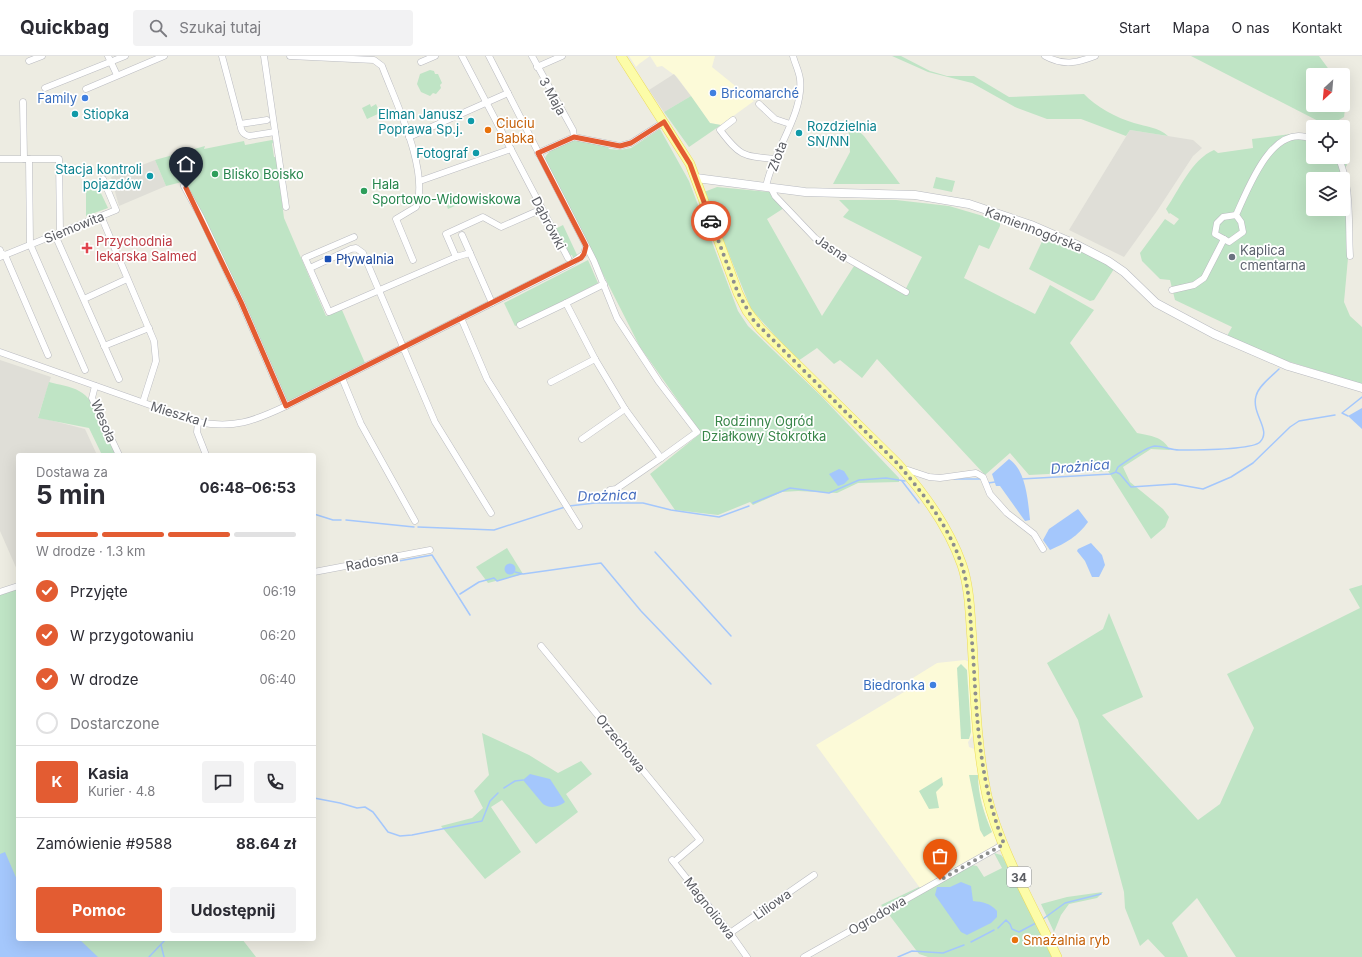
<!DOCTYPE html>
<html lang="pl">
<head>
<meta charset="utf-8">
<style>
  body { margin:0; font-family:Inter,sans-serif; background:#f2f2f3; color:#2b2b33; height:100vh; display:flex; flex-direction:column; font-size:15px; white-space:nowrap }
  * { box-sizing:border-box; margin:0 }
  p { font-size:13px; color:#7c7c81 }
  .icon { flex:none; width:22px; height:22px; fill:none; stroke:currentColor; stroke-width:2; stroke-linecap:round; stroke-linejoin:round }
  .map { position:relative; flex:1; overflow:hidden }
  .panel { position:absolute; left:16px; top:397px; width:300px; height:488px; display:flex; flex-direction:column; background:#fff; border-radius:4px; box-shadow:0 4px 16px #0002 }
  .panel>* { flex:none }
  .needle { width:26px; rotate:206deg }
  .fabs { position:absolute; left:1306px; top:12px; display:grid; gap:8px }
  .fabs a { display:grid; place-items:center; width:44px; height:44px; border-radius:4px; background:#fff; box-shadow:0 4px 16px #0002; font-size:20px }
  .pin { position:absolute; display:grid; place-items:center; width:34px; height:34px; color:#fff; margin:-41px -17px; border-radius:50% 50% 50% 0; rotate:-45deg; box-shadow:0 0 4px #0007 }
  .pin .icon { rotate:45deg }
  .courier { position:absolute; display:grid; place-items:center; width:40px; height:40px; margin:-20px; border:3px solid #e35c32; border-radius:50%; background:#fff; color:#222; box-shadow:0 1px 5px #0007 }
  .summary em { font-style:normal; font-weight:700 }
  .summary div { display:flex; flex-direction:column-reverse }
  .summary { display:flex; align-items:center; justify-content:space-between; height:68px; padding:0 20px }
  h1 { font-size:26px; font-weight:700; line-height:30px }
  .bar { display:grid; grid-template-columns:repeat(4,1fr); gap:6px 4px; align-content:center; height:48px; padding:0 20px }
  .bar i { height:5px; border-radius:3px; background:#e1e1e2 }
  .bar .on { background:#e35c32 }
  .bar p { grid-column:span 4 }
  .line { display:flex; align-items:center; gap:10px; padding:0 20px; border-top:1px solid #e1e1e2 }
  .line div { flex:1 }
  .round { display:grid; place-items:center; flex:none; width:42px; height:42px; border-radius:4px; background:#f2f2f3 }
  ol { padding:0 20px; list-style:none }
  li { display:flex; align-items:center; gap:12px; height:44px }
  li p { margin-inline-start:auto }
  li .icon { padding:4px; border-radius:50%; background:#e35c32; color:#fff; stroke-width:4 }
  li:last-child { color:#7c7c81 }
  li i { width:22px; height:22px; border:2px solid #e1e1e2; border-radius:50% }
  .cta { display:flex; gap:8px; margin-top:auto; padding:8px 20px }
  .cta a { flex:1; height:46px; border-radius:4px; background:#e35c32; color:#fff; font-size:16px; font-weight:700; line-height:46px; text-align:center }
  .cta a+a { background:#f2f2f3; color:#2b2b33 }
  header { display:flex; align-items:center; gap:24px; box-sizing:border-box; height:56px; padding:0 20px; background:#fff; border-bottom:1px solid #e1e1e2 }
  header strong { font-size:19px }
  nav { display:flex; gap:22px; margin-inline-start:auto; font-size:14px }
  .search { width:280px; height:36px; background:#f2f2f3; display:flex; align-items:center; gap:10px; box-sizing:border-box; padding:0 14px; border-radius:4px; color:#7c7c81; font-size:15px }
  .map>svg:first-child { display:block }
  .commercial { fill:#fcfad8 }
  .industrial { fill:#dfded7 }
  .green { fill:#bfe4c5; fill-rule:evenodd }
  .water { fill:#a4c7fc }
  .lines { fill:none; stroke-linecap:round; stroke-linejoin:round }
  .stream { stroke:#a4c7fc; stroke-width:1.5 }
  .street-casing { stroke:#babbc1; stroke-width:7 }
  .secondary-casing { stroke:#b8bac0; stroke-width:9 }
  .primary-casing { stroke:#ecdb5c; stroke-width:10 }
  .street { stroke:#fff; stroke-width:6 }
  .secondary { stroke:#fff; stroke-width:8 }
  .primary { stroke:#fcfca8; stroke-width:9 }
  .done { stroke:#8e8f8f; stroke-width:4; stroke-dasharray:0 7.2 }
  .route { stroke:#e35c32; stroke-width:5 }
  .shop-dot { fill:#3f7fe0; stroke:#fff; stroke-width:1.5 }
  .culture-dot { fill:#0f9aa8; stroke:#fff; stroke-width:1.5 }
  .food-dot { fill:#e8710a; stroke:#fff; stroke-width:1.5 }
  .leisure-dot { fill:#2e9e5b; stroke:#fff; stroke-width:1.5 }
  .health-dot { fill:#e0444e; stroke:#fff; stroke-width:1.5 }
  .worship-dot { fill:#6b7280; stroke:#fff; stroke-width:1.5 }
  .transit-dot { fill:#1a4fb4; stroke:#fff; stroke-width:1.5 }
  .labels { text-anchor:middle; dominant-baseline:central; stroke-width:3.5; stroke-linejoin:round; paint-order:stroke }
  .shield { fill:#fff; stroke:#8c8e92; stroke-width:1 }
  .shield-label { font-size:12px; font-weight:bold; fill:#5b5d63 }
  .shop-label { font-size:13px; fill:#366cbe; stroke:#fff; text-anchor:end }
  .street-label { font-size:13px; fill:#5b5d63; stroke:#fff }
  .culture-label { font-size:13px; fill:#0d838f; stroke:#fff; text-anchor:end }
  .food-label { font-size:13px; fill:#c56008; stroke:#fff; text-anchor:start }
  .leisure-label { font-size:13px; fill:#27864d; stroke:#fff; text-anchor:start }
  .health-label { font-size:13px; fill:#be3a42; stroke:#fff; text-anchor:start }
  .worship-label { font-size:13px; fill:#5b616d; stroke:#fff; text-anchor:start }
  .transit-label { font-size:13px; fill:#164399; stroke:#fff; text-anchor:start }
  .park-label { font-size:13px; fill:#388548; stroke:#fff }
  .water-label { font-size:14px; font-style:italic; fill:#476ebf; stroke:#fff }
</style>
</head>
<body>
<header>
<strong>Quickbag</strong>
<div class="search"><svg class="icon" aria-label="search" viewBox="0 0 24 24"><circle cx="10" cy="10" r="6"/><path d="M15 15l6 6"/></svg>Szukaj tutaj</div>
<nav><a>Start</a><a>Mapa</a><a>O nas</a><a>Kontakt</a></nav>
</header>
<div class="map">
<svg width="1362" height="901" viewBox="0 0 1362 901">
  <rect width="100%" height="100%" fill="#edece2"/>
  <g class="commercial">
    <polygon points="629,0 715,0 712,11 754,45 721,69 710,67 677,21 662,10 657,11 650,0 639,8 636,11"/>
    <polygon points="965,604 970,606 974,678 968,686 969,691 977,694 998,783 994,791 920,832 816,689 904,636 900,630 937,607"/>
  </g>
  <g class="industrial">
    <polygon points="674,18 691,40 664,56 649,34"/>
    <polygon points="1130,74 1193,84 1202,92 1193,100 1157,155 1124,201 1069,174"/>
    <polygon points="155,104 166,130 119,150 111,121"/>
    <polygon points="0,304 51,321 38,361 85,373 97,399 18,399 18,516 0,475"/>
  </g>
  <g class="green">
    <path d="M892,0H901L930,15L947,20H974L1009,41L1084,38C1096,51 1117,62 1134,67C1147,71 1158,71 1168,80L1130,74L1126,80L1081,63H1047L1015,51L972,27L928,16Z"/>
    <polygon points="1191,0 1319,0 1333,19 1313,19 1313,49 1343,49 1343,36 1346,45 1344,61 1328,70"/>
    <polygon points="430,14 434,15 435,18 438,18 442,27 440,29 441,32 436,38 433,37 430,40 421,36 417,28 420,18"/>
    <polygon points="691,40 710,67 721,69 689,91 664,56"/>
    <polygon points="370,48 371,51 376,48 380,57 367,63 362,52"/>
    <polygon points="848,65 864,80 900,128 833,128 850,96"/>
    <path d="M660,73L689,125L738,255L748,270L821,340L899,422V426L858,427L837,437L798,435L782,436L753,449L750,446L718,459L675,454L650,418L701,377L640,291L545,104C545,94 568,84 577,84C587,83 599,89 608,91L609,93L620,94L631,92Z"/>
    <path d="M1298,77L1313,82V101H1343V97L1345,98L1344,101L1347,109L1345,112L1347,122L1353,202H1348L1344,246L1350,260L1362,271V328L1287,305L1227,280L1232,271L1175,244L1170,224L1160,223L1142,205L1140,197L1165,163L1174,169L1179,163L1170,157L1169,158L1166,153C1179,134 1192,103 1214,94L1218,97L1253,92L1252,83ZM1313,123H1343V153H1313Z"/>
    <polygon points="272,84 274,85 272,88 274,101 276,101 284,162 326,260 342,254 365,307 342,322 286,350 188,130 182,126 166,130 155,104 205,90 204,93 244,85 245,89"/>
    <polygon points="936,121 955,125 952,136 933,132"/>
    <polygon points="86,131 98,131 108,152 86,160"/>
    <path d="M717,131L770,136L772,141L784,152L767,163L822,260L854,210L903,238L922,201L843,161L849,154L839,144H896L949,150L1000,165V170L989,193L979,189L964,222L1035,258L1050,229L1094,254L1070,287L1137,377C1151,380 1162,380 1170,394L1151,393L1123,411L1130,426L1163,453L1169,461L1165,471L1151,483L1108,415L1029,419L1010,397L985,419L877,303L862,322L840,304L834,308L817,292L798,305L751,253L704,136Z"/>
    <polygon points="453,139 457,149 448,153 444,143"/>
    <polygon points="563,169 578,201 572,204 573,202 572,199 569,200 555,173"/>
    <polygon points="1045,179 1096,202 1114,213 1094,244 1090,245 1029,213"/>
    <polygon points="588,204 598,227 515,270 504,247"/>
    <path d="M49,326C59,329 71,330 79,335C97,344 110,381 118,399H102L89,372L38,362Z"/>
    <polygon points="507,492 523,518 488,527 476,511"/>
    <polygon points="1362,529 1362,901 1236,901 1197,842 1172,867 1188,901 1165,901 1148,883 1140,890 1125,852 1124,836 1078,664 1047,607 1103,573 1109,557 1143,641 1102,659 1198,764 1220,748 1254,672 1227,618 1360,552 1349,533"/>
    <polygon points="18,533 18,883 242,883 256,901 0,901 0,539"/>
    <polygon points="961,608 967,614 971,676 969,683 961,683 957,612"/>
    <polygon points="482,677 529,699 558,717 581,705 592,718 566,738 578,756 536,788 502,744 491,751 521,796 485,823 441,770 472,762 483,752 474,735 489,719"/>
    <path d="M969,719H978C978,739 984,757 992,776L984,781L980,774Z"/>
    <polygon points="942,721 943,729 936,736 939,752 929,753 919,735"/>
    <polygon points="994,797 1001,799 1006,805 1052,901 928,901 919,898 887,856 972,809 977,810 984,821 1002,812"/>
    <polygon points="919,831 920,832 884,852 881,849"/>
    <polygon points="1103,836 1097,842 1069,848 1061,859 1054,876 1041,848 1067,841"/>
  </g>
  <g class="water">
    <polygon points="1362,352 1362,373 1348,360"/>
    <path d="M1009,403C1026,414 1028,445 1030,464L1025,465L1000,430H996L992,418Z"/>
    <polygon points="839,413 844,415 849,423 844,428 838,430 829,418"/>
    <path d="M1078,453L1088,466C1078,480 1066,487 1050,494L1043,484L1049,473Z"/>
    <polygon points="1091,487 1102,499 1105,509 1099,521 1092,521 1085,505 1077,495 1078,493"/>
    <circle cx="510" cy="513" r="5.5"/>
    <path d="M530,718L550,723L565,746C559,751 550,753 543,748L523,724Z"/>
    <polygon points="5,796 18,826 18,883 79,883 98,901 0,901 0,798"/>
    <path d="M961,826L971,830L973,845C983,846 990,847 997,855V861L991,867L967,879L961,876L935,839L937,831H950Z"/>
  </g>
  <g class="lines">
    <g class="stream">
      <polyline points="1348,360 1342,357 1362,341"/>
      <path d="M1116,415L1118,411C1127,405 1145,391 1155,390C1163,390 1171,394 1179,394C1193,394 1252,394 1260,386C1272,374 1251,358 1256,340C1258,330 1272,320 1279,313"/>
      <polyline points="954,423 982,423"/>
      <polyline points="1021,423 1111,418 1116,416 1120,418 1131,431 1175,428 1203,433 1231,421 1253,407 1290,371 1299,365 1335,359"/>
      <polyline points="902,425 919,447"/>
      <polyline points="988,427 995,426"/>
      <polyline points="753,447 790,432 829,437 859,424 886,422 905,425"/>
      <polyline points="569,450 595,447 643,447 671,454 719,461 749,450"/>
      <polyline points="314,458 333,464 341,464"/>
      <polyline points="346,464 414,471"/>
      <polyline points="418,471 494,474 565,451"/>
      <polyline points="655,496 731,580"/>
      <polyline points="371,510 432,499 470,559"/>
      <polyline points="515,516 523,518 601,507 641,555 711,628"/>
      <polyline points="460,538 479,526 494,522 497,525 521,518"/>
      <polyline points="504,732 515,725 523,724"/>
      <polyline points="314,742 340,747 357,752 365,751 373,756 388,776 400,780 412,779 482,765 490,745 498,737"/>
      <polyline points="1043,863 1065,847 1101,838"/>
      <polyline points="998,872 1006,864 1010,868 1012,873 1019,876 1036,867"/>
      <polyline points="971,886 994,874"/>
      <polyline points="161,889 164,901"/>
      <polyline points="149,901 166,883"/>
      <polyline points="898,901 912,895 943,897 964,889"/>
    </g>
    <defs>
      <g id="street">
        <polyline points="108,0 117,19"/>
        <polyline points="222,0 240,68"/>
        <polyline points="264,0 286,151"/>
        <path d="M290,0L374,4L382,10C395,45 430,115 416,151L396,163L413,204"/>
        <polyline points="462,0 568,202"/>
        <polyline points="489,0 594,205 617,262 659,326 697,376 661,402"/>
        <polyline points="532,0 573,74 574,81"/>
        <path d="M1045,0C1063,10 1077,7 1095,0"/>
        <polyline points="29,5 42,0"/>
        <polyline points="421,6 435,0"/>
        <polyline points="537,11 562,0"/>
        <polyline points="45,32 125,0"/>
        <polyline points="86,33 164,0"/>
        <polyline points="23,46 24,103"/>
        <polyline points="759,48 775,63 790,68"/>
        <path d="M267,64L240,68C241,74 242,78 249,80L275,76"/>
        <path d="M733,64L720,74C740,100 742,100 775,103"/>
        <polyline points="409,81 508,37"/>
        <polyline points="538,97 574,81 620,90 631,87 664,66"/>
        <path d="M1338,101C1352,130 1348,168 1350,200"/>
        <polyline points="0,103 59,103 60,177"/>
        <polyline points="29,103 30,188 85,314"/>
        <polyline points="420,125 511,93"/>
        <polyline points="184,130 201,161 241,246 286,350"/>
        <path d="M766,131C772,96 804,59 800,23C799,15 795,8 793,0"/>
        <polyline points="771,132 775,140 815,182 829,192 906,236"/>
        <polyline points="101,160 154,285 156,305 143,346"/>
        <polyline points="55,179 119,323"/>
        <polyline points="462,179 470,197"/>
        <polyline points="354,181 305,202 329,256 456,201"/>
        <polyline points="1224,183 1215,178 1217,167 1223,161 1236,159"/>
        <polyline points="0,194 1,197 5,199 48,299"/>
        <polyline points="0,201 116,154 103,123"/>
        <polyline points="310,212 351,193 356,192 363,197 435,366 491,457"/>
        <polyline points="604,228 566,247 595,303 625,353 661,402 616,433 610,434"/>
        <path d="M1172,234L1194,229L1204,222L1224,183L1229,186L1243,176L1241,166L1236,159C1248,133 1273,63 1313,84"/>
        <polyline points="84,243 127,223"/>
        <polyline points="492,247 470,197 456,201 446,178 483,161 501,171 542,153"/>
        <polyline points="461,262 487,323 579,470"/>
        <polyline points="520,269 566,247"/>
        <polyline points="104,290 149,272"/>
        <path d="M0,296L198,366C234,373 254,365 286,350L572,207L584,198L586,190"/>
        <polyline points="342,322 361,368 415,465"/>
        <polyline points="551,326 595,303"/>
        <polyline points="95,330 92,342 119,399"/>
        <polyline points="198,366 197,376 206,399"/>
        <polyline points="582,383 625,353"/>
        <polyline points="904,415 908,414 929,421 940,422 976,417 983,421 990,438 1007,457 1034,478 1043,493"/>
        <polyline points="314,516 430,494"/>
        <polyline points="0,536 18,530"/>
        <polyline points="541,590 700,784 674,806"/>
        <polyline points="672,804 730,877 747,901"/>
        <polyline points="730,877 814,819"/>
        <polyline points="804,901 1004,788"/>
      </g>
      <polyline id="secondary" points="696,122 805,136 915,139 969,148 1031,169 1077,189 1108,205 1124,216 1156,247 1214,278 1288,310 1362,332"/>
      <path id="primary" d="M621,0L690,108L738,237L747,255L760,272L898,408C924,437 949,472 962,509C970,533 970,560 972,584C975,636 976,690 987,740C1000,794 1033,850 1057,901"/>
    </defs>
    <use href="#street" class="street-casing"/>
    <use href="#secondary" class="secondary-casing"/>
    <use href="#primary" class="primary-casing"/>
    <use href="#street" class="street"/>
    <use href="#secondary" class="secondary"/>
    <use href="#primary" class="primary"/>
  </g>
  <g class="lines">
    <path class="done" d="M711,165L738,237L754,265L898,408C923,437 950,472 962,510C971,538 970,569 973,597C977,664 979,725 1004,788L940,824"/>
    <polyline class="route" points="186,132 241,246 286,350 581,202 584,198 586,190 538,97 574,81 620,90 631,87 664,66 690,108 711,165"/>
  </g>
  <g class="shop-dot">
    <circle cx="713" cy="37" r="4"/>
    <circle cx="85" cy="42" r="4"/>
    <circle cx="933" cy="629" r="4"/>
  </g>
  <g class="culture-dot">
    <circle cx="75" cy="58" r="4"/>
    <circle cx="471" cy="65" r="4"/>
    <circle cx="799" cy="77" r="4"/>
    <circle cx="476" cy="97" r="4"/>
    <circle cx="150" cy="120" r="4"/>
  </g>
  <g class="food-dot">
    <circle cx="488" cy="74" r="4"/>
    <circle cx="1015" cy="884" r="4"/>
  </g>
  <g class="leisure-dot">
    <circle cx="215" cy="118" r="4"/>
    <circle cx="364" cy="135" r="4"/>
  </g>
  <path class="health-dot" d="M85 186h4v4h4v4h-4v4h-4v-4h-4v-4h4z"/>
  <circle class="worship-dot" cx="1232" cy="201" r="4"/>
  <rect class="transit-dot" x="324" y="199" width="8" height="8" rx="2"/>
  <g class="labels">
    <rect class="shield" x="1007" y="811" width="24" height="20" rx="3"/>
    <g class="shield-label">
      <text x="1019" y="821">34</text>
    </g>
    <g class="shop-label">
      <text x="721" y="37" text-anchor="start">Bricomarché</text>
      <text x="77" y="42">Family</text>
      <text x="925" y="629">Biedronka</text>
    </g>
    <g class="street-label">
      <text transform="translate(553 40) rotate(61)">3 Maja</text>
      <text transform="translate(777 100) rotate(-69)">Złota</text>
      <text transform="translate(549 167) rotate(62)">Dąbrówki</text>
      <text transform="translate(74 171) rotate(-22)">Siemowita</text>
      <text transform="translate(1034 173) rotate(21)">Kamiennogórska</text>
      <text transform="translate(832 192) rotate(34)">Jasna</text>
      <text transform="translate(179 358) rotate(17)">Mieszka I</text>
      <text transform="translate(104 365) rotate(67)">Wesoła</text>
      <text transform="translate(372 505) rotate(-11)">Radosna</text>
      <text transform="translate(621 687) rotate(51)">Orzechowa</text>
      <text transform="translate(772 848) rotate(-35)">Liliowa</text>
      <text transform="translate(710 852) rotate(52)">Magnoliowa</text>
      <text transform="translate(877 859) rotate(-30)">Ogrodowa</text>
    </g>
    <g class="culture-label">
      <text x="83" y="58" text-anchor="start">Stiopka</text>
      <text x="463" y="58">Elman Janusz<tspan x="463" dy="15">Poprawa Sp.j.</tspan></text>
      <text x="807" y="70" text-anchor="start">Rozdzielnia<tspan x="807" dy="15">SN/NN</tspan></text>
      <text x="468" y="97">Fotograf</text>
      <text x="142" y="113">Stacja kontroli<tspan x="142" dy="15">pojazdów</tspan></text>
    </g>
    <g class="food-label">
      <text x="496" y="67">Ciuciu<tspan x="496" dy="15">Babka</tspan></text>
      <text x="1023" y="884">Smażalnia ryb</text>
    </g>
    <g class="leisure-label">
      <text x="223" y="118">Blisko Boisko</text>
      <text x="372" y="128">Hala<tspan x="372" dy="15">Sportowo-Widowiskowa</tspan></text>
    </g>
    <g class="health-label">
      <text x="96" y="185">Przychodnia<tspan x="96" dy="15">lekarska Salmed</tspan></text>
    </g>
    <g class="worship-label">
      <text x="1240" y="194">Kaplica<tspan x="1240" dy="15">cmentarna</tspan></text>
    </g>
    <g class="transit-label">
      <text x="336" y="203">Pływalnia</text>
    </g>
    <g class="park-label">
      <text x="764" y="365">Rodzinny Ogród<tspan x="764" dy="15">Działkowy Stokrotka</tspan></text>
    </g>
    <g class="water-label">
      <text transform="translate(1080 410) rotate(-5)">Drożnica</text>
      <text transform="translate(607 439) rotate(-2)">Drożnica</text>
    </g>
  </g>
</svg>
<div class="fabs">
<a><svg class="needle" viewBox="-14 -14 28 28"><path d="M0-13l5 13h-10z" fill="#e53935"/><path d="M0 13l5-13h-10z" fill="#7c7c81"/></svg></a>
<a><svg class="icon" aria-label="locate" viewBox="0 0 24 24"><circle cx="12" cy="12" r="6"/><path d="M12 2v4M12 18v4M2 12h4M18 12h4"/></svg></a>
<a><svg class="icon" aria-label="layers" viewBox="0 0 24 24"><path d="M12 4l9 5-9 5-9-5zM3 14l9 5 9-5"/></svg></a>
</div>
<div class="pin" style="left:940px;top:824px;background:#ea580c"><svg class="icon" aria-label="bag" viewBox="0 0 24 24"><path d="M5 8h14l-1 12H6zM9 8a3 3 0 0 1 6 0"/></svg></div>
<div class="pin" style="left:186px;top:132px;background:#1f2937"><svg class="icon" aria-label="home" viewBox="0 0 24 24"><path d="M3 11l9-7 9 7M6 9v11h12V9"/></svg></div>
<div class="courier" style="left:711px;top:165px"><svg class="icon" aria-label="car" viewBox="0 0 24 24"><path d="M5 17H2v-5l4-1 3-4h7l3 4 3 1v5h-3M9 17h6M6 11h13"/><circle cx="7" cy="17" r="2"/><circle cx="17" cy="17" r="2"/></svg></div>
<section class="panel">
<div class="summary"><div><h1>5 min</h1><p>Dostawa za</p></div><em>06:48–06:53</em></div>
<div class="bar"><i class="on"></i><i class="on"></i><i class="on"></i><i></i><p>W drodze · 1.3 km</p></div>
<ol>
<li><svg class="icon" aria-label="check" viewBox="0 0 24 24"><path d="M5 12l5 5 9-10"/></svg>Przyjęte<p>06:19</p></li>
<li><svg class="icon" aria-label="check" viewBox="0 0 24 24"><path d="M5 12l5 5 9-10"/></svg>W przygotowaniu<p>06:20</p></li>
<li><svg class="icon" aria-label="check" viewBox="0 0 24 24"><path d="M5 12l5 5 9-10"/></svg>W drodze<p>06:40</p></li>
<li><i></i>Dostarczone</li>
</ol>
<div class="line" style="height:72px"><b class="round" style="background:#e35c32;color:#fff">K</b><div><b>Kasia</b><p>Kurier · 4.8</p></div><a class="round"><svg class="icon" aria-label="chat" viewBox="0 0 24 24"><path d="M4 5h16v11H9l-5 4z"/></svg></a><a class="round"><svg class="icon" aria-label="phone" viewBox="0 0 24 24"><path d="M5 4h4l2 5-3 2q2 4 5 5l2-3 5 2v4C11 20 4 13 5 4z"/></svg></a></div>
<div class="line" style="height:52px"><div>Zamówienie #9588</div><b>88.64 zł</b></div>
<div class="cta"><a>Pomoc</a><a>Udostępnij</a></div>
</section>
</div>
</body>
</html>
